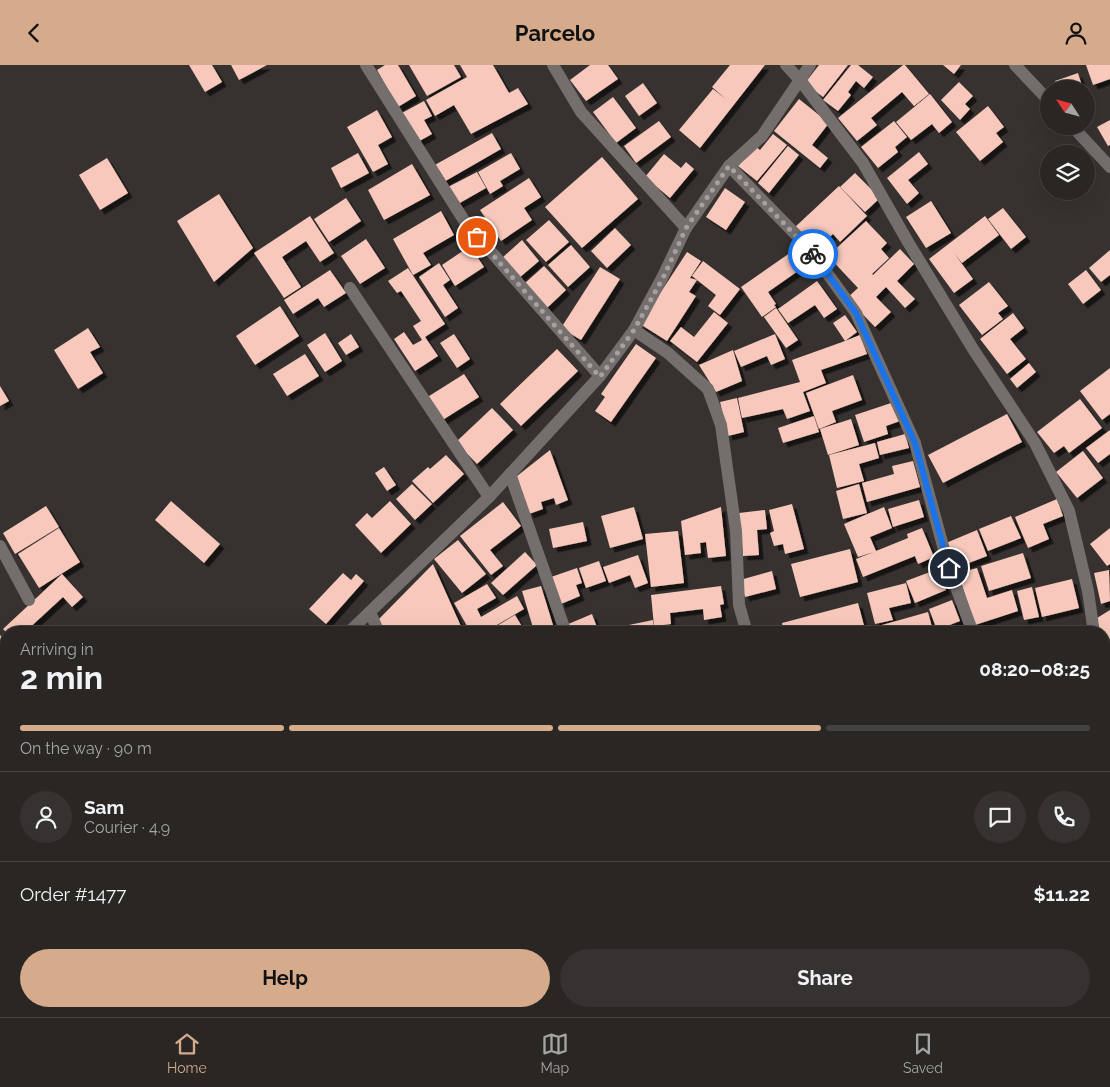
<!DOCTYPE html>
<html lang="en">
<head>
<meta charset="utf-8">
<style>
  body { margin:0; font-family:Raleway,sans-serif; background:#353231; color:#f1f3f6; height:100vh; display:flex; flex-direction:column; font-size:19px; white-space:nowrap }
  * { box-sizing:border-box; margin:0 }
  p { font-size:16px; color:#a5a5a6 }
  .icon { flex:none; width:28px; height:28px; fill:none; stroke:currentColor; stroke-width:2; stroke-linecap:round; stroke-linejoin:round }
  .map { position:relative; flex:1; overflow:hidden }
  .side { position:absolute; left:0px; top:561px; width:1110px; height:391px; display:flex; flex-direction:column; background:#292624; border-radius:20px 20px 0 0; box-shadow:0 5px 20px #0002,0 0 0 1px #454341 }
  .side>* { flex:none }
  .needle { width:32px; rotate:306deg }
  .fabs { position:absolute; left:1040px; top:15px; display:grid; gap:10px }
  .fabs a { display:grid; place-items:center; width:55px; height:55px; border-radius:50%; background:#292624; box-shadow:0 5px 20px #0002,0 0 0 1px #454341; font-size:25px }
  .pin { position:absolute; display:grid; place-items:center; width:42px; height:42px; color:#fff; margin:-21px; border:2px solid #fff; border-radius:50%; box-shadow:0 1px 5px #0007 }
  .courier { position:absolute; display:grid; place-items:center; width:50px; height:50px; margin:-25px; border:4px solid #1a73e8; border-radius:50%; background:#fff; color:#222; box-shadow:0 1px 6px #0007 }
  .headline em { font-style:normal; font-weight:700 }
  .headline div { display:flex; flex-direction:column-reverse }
  .headline { display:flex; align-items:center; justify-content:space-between; height:85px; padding:0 20px }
  h1 { font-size:32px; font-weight:700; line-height:38px }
  .bar { display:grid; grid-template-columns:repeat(4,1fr); gap:8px 5px; align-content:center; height:60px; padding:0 20px }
  .bar i { height:6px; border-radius:4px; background:#454341 }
  .bar .on { background:#d6ab8b }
  .bar p { grid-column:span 4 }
  .line { display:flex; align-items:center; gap:12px; padding:0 20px; border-top:1px solid #454341 }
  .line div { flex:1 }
  .round { display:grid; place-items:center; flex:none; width:52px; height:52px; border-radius:26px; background:#353231 }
  .button { display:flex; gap:10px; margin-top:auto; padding:10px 20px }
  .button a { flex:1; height:58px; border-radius:30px; background:#d6ab8b; color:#111; font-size:20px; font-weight:700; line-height:58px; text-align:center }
  .button a+a { background:#353231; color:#f1f3f6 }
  header { display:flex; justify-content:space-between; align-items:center; height:65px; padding:0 20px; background:#d6ab8b; color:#111; font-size:22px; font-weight:700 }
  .menu { display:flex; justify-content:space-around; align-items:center; height:70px; border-top:1px solid #454341; background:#292624; font-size:14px; color:#a5a5a6 }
  .menu a { display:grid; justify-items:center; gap:2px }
  .menu .on { color:#d6ab8b }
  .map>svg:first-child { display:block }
  .building { fill:#f7c8bb; filter:url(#shadow) }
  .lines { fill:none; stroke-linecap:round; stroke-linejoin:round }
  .minor { stroke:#746f6d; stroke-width:12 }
  .done { stroke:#a6a1a0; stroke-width:5; stroke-dasharray:0 9 }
  .route { stroke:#1a73e8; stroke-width:6 }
</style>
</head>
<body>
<header><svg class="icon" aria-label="back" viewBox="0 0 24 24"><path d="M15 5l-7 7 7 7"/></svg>Parcelo<svg class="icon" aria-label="person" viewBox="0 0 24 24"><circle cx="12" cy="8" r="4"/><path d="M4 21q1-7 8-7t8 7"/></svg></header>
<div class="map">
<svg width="1110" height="952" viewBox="0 0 1110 952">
  <defs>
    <filter id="shadow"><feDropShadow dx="4.5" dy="4.5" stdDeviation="0" flood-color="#0009"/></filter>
  </defs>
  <rect width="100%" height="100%" fill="#373230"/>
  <g class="building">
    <polygon points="189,0 212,0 222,17 205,27"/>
    <polygon points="231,0 267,0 239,15"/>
    <polygon points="385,0 398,0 416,31 398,42 377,5"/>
    <polygon points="409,0 454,0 461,12 427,31"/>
    <polygon points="460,0 493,0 509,28 518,23 528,39 471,69 454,40 435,51 426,35 467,12"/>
    <polygon points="590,0 608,0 618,14 586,36 570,15"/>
    <polygon points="730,0 765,0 700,83 679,65 713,24 726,34 712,22"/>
    <polygon points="819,0 848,0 823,32 805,18"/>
    <polygon points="851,0 858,0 873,12 864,23 856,16 848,27 851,30 838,46 823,35"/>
    <polygon points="903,0 905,0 929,29 914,41 902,27 871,53 877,60 857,76 838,53"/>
    <polygon points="943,0 961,0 954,9"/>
    <polygon points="1086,0 1110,0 1110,14 1093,20"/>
    <polygon points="1078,8 1083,24 1062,24 1055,16"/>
    <polygon points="959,17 973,31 965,39 970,44 960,55 941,35"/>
    <polygon points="643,18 657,38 639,51 625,31"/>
    <polygon points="930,29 952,57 939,68 932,59 911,75 896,57"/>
    <polygon points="613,32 636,63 616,78 593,47"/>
    <polygon points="799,34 829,58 812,80 828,93 820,103 774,66"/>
    <polygon points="424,36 432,51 424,55 432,69 416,78 400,49"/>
    <polygon points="988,41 1004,62 996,68 1003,77 980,96 956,67"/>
    <polygon points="377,45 392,72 378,80 388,99 373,107 347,62"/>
    <polygon points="1110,55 1110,80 1108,81 1097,62"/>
    <polygon points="659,56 671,72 636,98 624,81"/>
    <polygon points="894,56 907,72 895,82 898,87 878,103 861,82"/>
    <polygon points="492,68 501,84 442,118 433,101"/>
    <polygon points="773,69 787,80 757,116 738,101 755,81 760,85"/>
    <polygon points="788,81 799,90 769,128 758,118"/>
    <polygon points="919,87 928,99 908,115 919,128 907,139 887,113"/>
    <polygon points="358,88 369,108 341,123 331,103"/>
    <polygon points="511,88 520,104 500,116 503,121 490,129 478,107"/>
    <polygon points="664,89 681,103 686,97 694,104 670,133 645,112"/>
    <polygon points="602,92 638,134 582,183 545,142"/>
    <polygon points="107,93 128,128 100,145 79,110"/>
    <polygon points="412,99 430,130 384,155 368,125"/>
    <polygon points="477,107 486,123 458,139 448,122"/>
    <polygon points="855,108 880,133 865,147 840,122"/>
    <polygon points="529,113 541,132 524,143 532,155 501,176 480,145"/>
    <polygon points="839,121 867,151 840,177 833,169 815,186 794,163"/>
    <polygon points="725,123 745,137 726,165 706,152"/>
    <polygon points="219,129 253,183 214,217 177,156"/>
    <polygon points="346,133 361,156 329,177 314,154"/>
    <polygon points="931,136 951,168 926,183 906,152"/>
    <polygon points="1003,143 1026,172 1011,184 988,154"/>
    <polygon points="441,146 454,170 423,188 431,200 413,210 393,174"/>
    <polygon points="310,151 334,188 320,197 306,176 282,192 301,222 284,233 254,188"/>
    <polygon points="985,151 999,170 962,198 954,188 973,214 954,228 929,194"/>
    <polygon points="549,155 569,177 546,197 526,175"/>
    <polygon points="866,156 887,178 881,184 889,193 872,209 873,210 900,184 914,199 897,216 915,234 905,243 886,222 876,232 891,247 875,262 847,233 858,223 828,191"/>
    <polygon points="615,163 631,180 607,203 591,186"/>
    <polygon points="366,174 385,203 360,219 341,191"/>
    <polygon points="522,175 539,196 519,213 502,193"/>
    <polygon points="571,180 590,202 568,222 548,200"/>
    <polygon points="470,181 484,202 455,221 442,200"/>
    <polygon points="797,183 808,199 768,227 776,239 774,240 776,242 762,252 741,222"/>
    <polygon points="1110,185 1110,210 1101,217 1089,203"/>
    <polygon points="687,187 701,196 690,213 697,215 689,227 696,231 667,276 640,259"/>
    <polygon points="703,196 740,224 720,250 708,241 716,230 692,211"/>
    <polygon points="439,198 450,215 443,220 458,243 445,252 419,212"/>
    <polygon points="544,201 566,225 547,243 525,218"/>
    <polygon points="600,202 620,214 581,275 561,263"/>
    <polygon points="408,203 445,259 425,272 438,291 415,306 394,274 404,267 413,280 422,275 413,261 421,256 401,226 397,228 388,216"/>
    <polygon points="330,205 346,228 324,242 318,233 293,249 284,235"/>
    <polygon points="1086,205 1101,225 1083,239 1068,219"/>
    <polygon points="817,216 837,244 824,253 815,240 788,258 778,244"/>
    <polygon points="989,217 1008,241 998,248 1003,254 982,270 959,240"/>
    <polygon points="280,241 299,271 255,300 236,271"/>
    <polygon points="776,243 798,275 786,283 764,252"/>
    <polygon points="714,247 728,258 697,297 670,276 681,262 694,272"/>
    <polygon points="1013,248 1024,263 1010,274 1026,294 1007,309 980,274"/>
    <polygon points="845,250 857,267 845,276 860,270 867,289 821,305 826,318 803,327 810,346 787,354 783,344 742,353 738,333 800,317 792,295 845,276 833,258"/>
    <polygon points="88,263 100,282 90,287 103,308 78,324 54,285"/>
    <polygon points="325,268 342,296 325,307 307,280"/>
    <polygon points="351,269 359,282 346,290 338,278"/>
    <polygon points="454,269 470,294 457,303 440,278"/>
    <polygon points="775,269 785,294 771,300 767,291 741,302 734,286"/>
    <polygon points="636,279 656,293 611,357 595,346 605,332 601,329"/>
    <polygon points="557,284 578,306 521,361 500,339"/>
    <polygon points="733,285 742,316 716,327 699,300"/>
    <polygon points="305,289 319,311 287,331 273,309"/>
    <polygon points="1029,298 1036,307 1017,323 1010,314"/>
    <polygon points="1110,303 1110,349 1102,355 1080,326"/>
    <polygon points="464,309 479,332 441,356 426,333"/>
    <polygon points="853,310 862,335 832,346 836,357 819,364 806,328"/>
    <polygon points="0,321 9,336 0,341"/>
    <polygon points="737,333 744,367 728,371 720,337"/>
    <polygon points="1080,334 1102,363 1069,388 1064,381 1054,388 1037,367"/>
    <polygon points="894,337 900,356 886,361 888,369 864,377 855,350"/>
    <polygon points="492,343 513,365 477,399 456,377"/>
    <polygon points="1007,349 1022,377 943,418 928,390"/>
    <polygon points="814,351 819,367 783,378 778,363"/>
    <polygon points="851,354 859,380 828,390 820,364"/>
    <polygon points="1110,365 1110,389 1098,398 1086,383"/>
    <polygon points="905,369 909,383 880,390 877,377"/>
    <polygon points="875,378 879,393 859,399 864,416 837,423 829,390"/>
    <polygon points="550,385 568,435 556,440 554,433 541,437 543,444 529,449 517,411"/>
    <polygon points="1083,386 1103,413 1077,433 1056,407"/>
    <polygon points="446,390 464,409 433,438 412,416 428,402 430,404"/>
    <polygon points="913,396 920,422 867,437 862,418 894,409 892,401"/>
    <polygon points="384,402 396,420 387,426 375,408"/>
    <polygon points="412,419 432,439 415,455 396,434"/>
    <polygon points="859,419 867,448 843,454 836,426"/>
    <polygon points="1057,434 1063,451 1043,459 1049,474 1028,483 1015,452"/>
    <polygon points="919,435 924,452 893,462 888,444"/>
    <polygon points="171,436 220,479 204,498 155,455"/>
    <polygon points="390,436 411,459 381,488 355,460 367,448 372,453"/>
    <polygon points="503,437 521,461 490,485 503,501 491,510 460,471"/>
    <polygon points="792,439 804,484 785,489 783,479 774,481 770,468 774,466 769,445"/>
    <polygon points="46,441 59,462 15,489 3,468"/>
    <polygon points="634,442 643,474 610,483 601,451"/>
    <polygon points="721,442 726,491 708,493 706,477 700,478 701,488 685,490 681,456"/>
    <polygon points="884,442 892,463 870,472 876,486 908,473 907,469 922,463 934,492 918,499 915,491 863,512 856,494 874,487 858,492 844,459"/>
    <polygon points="765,445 767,464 757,465 759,490 743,491 739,448"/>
    <polygon points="1011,451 1021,473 988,486 979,464"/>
    <polygon points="583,457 587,476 553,483 549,464"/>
    <polygon points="59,463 80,497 39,523 18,489"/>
    <polygon points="1110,463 1110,499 1107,501 1090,479"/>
    <polygon points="977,465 987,491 956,503 946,478"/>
    <polygon points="678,466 684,518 651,522 645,469"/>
    <polygon points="458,475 486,509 462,528 434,494"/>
    <polygon points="850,484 858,517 800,532 791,499"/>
    <polygon points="525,487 537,500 503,530 491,518"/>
    <polygon points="1023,488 1031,513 989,526 981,501"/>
    <polygon points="638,490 648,518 635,523 630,510 609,518 603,502"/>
    <polygon points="599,496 606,516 586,523 579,503"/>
    <polygon points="433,499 464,568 385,568 378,555"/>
    <polygon points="577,503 582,518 576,520 580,531 561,539 551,512"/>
    <polygon points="977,503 987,533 1012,525 1018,546 975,560 958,508"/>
    <polygon points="938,504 946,525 915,538 906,516"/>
    <polygon points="1109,505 1110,536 1101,539 1094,508"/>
    <polygon points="772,506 776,524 745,532 740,515"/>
    <polygon points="343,508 351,515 356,509 364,516 326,559 309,544"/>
    <polygon points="62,509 83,532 72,542 63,532 25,567 26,568 7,568 3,564"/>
    <polygon points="1072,514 1079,543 1042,552 1035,523"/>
    <polygon points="906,518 911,538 889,543 893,555 875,559 867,528"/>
    <polygon points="487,519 496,533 477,544 481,552 517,531 524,544 483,568 471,568 454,538"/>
    <polygon points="541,521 553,560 534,566 522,526"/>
    <polygon points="721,521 724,539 720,540 722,552 704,555 703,544 670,548 671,559 654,561 651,530"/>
    <polygon points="1032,522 1039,552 1024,555 1017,526"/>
    <polygon points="952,535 960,556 937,565 929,544"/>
    <polygon points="858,538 866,568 784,568 782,558"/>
    <polygon points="1110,545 1110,580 1104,584 1104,568 1100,568 1097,553"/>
    <polygon points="928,547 932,562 910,568 876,568 875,562"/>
    <polygon points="592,549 598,565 590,568 569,568 566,560"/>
    <polygon points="515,550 526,568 485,568"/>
    <polygon points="653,555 654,563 672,560 674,568 626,568 624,561"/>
    <polygon points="1084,564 1085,568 1046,568 1045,565"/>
    <polygon points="0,570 6,577 6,593 0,599"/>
    <polygon points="6,713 6,746 0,741 0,720"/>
    <polygon points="1110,762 1110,799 1104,800 1104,763"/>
    <polygon points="4,763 6,765 6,784 0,778 0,768"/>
    <polygon points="6,788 6,827 0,821 0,796"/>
    <polygon points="1104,848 1110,870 1110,872 1105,874 1108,886 1104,887"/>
    <polygon points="1110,910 1110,933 1104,934 1104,911"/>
    <polygon points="337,946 357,946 351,952 339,952 335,948"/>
    <polygon points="405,946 429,946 424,952 401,952"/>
    <polygon points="471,946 499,946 493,952 467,952 466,951"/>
    <polygon points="545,946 564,946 571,952 552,952"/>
    <polygon points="634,946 662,946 657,952 637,952 633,947"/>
    <polygon points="778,946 785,946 788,952 767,952"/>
    <polygon points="818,946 840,946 827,952 821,952"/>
    <polygon points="902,946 922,946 924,952 904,952"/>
    <polygon points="964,946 988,946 990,952 951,952"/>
    <polygon points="1019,946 1037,946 1038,950 1020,952"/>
  </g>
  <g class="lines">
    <g class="minor">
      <polyline points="366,0 465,157 600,311"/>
      <polyline points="553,0 581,47 686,163"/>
      <polyline points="786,0 800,15 863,98 908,177 973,284 1035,378 1069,446 1088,526 1094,568"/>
      <polyline points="1015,0 1049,36"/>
      <polyline points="1072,61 1110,102"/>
      <polyline points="729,101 809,183 856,248 915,378 949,503 973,568"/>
      <polyline points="350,223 489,432"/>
      <polyline points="634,265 668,288 708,324 721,360 736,466 739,540 747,568"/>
      <polyline points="510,409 566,568"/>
      <polyline points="0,481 29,535"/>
      <polyline points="370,547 379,568"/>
      <polyline points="348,568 489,432 600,311 634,265 663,211 686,163 729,101 762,71 810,0"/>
      <polyline points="1104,639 1110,672"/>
      <polyline points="0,861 6,853"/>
      <polyline points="289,946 300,952"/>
      <polyline points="575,946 580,952"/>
      <polyline points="808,946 809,952"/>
      <polyline points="1010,946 1012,952"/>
      <polyline points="244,952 248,946"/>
    </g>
  </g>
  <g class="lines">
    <polyline class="done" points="477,172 600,312 634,265 664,211 686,163 729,101 813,189"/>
    <polyline class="route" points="813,189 856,248 915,378 949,503"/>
  </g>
</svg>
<div class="fabs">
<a><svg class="needle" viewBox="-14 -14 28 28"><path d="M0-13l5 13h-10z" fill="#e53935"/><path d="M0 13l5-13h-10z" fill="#a5a5a6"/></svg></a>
<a><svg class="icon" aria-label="layers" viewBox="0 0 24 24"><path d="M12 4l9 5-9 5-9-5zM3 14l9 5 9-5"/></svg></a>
</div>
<div class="pin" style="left:477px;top:172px;background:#ea580c"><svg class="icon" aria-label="bag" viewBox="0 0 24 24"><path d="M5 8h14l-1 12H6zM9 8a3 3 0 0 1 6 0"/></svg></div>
<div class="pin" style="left:949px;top:503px;background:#1f2937"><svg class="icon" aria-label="home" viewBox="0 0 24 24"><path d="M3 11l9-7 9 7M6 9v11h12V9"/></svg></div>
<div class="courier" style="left:813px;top:189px"><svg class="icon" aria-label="bike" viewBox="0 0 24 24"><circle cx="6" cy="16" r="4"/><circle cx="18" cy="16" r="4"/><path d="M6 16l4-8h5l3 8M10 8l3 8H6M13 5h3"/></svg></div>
<section class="side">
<div class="headline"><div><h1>2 min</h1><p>Arriving in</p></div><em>08:20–08:25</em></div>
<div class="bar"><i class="on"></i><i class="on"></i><i class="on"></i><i></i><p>On the way · 90 m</p></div>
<div class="line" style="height:90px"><a class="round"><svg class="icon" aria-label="person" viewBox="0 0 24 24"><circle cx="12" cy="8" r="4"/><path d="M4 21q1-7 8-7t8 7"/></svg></a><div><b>Sam</b><p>Courier · 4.9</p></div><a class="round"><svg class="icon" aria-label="chat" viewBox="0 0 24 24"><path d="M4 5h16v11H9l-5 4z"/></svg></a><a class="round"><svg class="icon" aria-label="phone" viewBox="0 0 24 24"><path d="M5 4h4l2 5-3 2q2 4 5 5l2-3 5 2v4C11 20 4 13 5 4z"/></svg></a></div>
<div class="line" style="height:65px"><div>Order #1477</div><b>$11.22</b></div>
<div class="button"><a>Help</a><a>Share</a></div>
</section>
</div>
<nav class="menu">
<a class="on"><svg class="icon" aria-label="home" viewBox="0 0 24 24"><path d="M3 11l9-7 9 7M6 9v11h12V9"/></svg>Home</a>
<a><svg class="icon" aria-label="map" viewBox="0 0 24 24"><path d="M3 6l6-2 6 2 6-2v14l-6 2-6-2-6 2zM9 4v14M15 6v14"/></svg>Map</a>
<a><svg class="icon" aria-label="saved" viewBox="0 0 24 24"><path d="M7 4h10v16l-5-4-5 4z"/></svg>Saved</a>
</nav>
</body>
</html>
